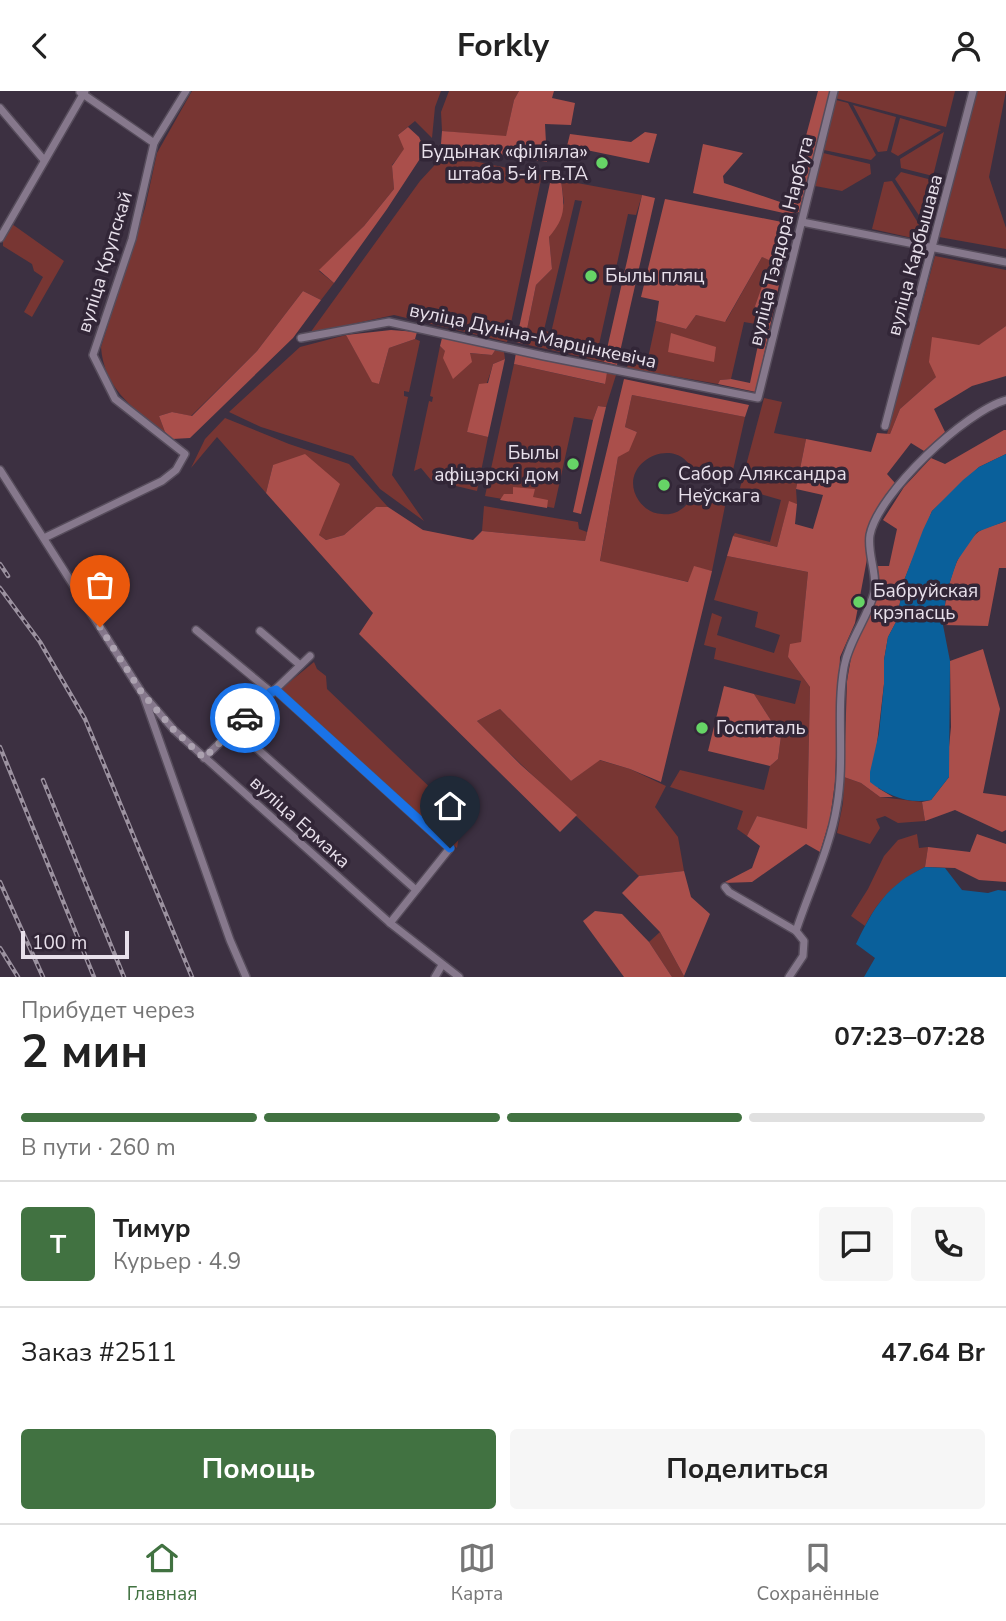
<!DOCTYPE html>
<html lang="ru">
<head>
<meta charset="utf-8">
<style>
  body { margin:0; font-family:"Nunito Sans",sans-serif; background:#f6f6f6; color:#222; height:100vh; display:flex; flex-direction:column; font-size:26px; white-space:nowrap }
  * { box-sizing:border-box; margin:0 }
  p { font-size:23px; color:#767676 }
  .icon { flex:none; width:38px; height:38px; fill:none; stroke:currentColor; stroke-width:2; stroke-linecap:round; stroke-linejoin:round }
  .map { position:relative; height:886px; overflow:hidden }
  .panel { display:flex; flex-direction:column; background:#fff; flex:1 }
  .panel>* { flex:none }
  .scale { position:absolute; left:21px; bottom:18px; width:108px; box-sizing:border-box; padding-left:7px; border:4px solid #e8e0eb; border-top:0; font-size:19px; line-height:24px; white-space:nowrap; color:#e8e0eb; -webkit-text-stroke:5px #322637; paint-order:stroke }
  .pin { position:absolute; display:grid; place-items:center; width:60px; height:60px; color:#fff; margin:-72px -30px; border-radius:50% 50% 50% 0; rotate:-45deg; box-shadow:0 0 7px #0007 }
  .pin .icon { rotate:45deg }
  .courier { position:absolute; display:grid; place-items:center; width:70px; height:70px; margin:-35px; border:5px solid #1a73e8; border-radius:50%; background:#fff; color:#222; box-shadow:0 2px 9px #0007 }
  .summary em { font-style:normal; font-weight:700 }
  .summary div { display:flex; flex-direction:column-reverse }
  .summary { display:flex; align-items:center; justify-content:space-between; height:119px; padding:0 21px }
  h1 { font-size:46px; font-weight:700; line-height:52px }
  .bar { display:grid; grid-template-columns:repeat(4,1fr); gap:10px 7px; align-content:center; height:84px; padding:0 21px }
  .bar i { height:9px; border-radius:5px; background:#e0e0e0 }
  .bar .current { background:#417241 }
  .bar p { grid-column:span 4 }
  .line { display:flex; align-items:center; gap:18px; padding:0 21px; border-top:2px solid #e0e0e0 }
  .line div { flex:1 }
  .round { display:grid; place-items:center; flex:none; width:74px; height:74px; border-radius:7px; background:#f6f6f6 }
  .primary-button { display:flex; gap:14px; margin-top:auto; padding:14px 21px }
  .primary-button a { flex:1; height:80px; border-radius:7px; background:#417241; color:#fff; font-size:28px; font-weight:700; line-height:80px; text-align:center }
  .primary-button a+a { background:#f6f6f6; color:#222 }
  header { display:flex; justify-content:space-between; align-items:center; height:91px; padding:0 21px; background:#fff; font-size:32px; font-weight:700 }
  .tabs { display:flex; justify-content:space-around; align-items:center; height:98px; border-top:2px solid #e0e0e0; background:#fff; font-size:19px; color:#767676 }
  .tabs a { display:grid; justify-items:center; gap:4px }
  .tabs .current { color:#417241 }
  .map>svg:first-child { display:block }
  .green { fill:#783633; fill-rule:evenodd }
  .forest { fill:#aa4f4b }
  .water { fill:#0a609b }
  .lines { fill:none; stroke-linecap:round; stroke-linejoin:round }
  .minor-casing { stroke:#564c5b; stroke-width:10 }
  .minor { stroke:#86788c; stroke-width:7 }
  .rail-casing { stroke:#9c92a0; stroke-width:4.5 }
  .rail { stroke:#322637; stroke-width:2; stroke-dasharray:5; stroke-linecap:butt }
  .done { stroke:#aca2b0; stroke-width:7; stroke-dasharray:0 12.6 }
  .route { stroke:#1a73e8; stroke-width:9 }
  .poi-dot { fill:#66d466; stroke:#322637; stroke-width:2.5 }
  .labels { text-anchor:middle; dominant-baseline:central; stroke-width:7; stroke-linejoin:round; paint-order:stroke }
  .poi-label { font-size:19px; fill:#e8e0eb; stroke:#322637; text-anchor:start }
  .street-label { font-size:19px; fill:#e8e0eb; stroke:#322637 }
</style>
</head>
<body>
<header><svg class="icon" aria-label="back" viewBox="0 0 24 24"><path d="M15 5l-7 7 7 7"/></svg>Forkly<svg class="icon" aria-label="person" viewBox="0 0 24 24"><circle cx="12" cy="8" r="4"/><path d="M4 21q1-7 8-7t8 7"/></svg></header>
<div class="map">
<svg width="1006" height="886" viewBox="0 0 1006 886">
  <rect width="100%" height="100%" fill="#3c3041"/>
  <g class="green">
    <path d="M192,0H441L435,16L432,47L415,30L398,44L405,58L392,74L394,98L364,135L319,180L334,192L321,209L303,200L257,260L191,325L172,321L159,325L165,341L159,340C131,314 104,297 101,256L145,117L157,62Z"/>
    <polygon points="449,0 519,0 514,9 506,46 442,40 441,21"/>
    <polygon points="837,0 955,0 946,36 835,7"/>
    <polygon points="975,0 1006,0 989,86 1006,137 1006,158 939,146"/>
    <polygon points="836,9 848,12 876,64 871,69 824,59"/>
    <polygon points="853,14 896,26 887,60 878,61"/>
    <polygon points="900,27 941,39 898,65 891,61"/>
    <polygon points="944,41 933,85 901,77 900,68"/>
    <polygon points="823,62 870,73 871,83 842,100 815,95"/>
    <polygon points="444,64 542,84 507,251 394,224 310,242 420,90"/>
    <polygon points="901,81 932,89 922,129 895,88"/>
    <path d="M561,89L642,104L636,124L628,123L598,258L606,260L604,271L524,253L536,194L552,178L549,146L564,112ZM575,109L582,110L551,242L544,239Z"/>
    <polygon points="892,90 920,135 917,148 872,138 884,91"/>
    <polygon points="12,133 64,170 32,226 24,221 43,186 34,180 32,173 3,155 3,148"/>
    <polygon points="935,165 1006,179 1006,235 936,286 900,318 890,343 887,343"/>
    <polygon points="762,166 772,170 755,215 762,234 744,231 731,288 720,289 718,293 627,277 629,269 647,272 656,230 686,238 696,224 726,230"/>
    <polygon points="346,244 372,290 379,293 389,257 415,248 420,250 409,301 404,300 404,305 408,306 392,384 424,430 380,398 353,365 261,336 229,321 300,256"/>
    <path d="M440,255L445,260L492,264L496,258L504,261L505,268L493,273C487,297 474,317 467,341L488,346L477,400L431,389L421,377L414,380L429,310L432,311L433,306L430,305Z"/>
    <polygon points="514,273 604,293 607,282 616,284 606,316 598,315 593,329 574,326 554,417 485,405"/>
    <path d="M632,304L745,326L731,388H695C685,337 612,370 639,410C645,418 653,423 662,423C677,425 686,416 693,405L725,415L712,480L694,476L689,491L600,471L618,366L637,341L625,336Z"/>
    <polygon points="764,307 782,311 774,342 806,348 796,398 797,413 789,411 777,456 733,445 735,442 770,451 781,409 740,397"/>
    <polygon points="225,327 289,353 349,373 388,416 376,416 344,444 326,449 319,444 273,374 266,402 217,346 191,377 205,348"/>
    <polygon points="484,415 578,431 579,438 587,441 585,450 482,440"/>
    <polygon points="727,465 808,481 801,552 788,566 810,596 807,739 757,725 747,745 737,738 743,720 670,696 680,679 764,699 770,675 778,668 781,645 754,603 795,613 801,590 714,568 716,557 704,554 712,522 722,526 717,544 774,562 780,544 755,536 758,521 714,509"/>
    <polygon points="314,571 317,578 326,585 327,598 462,727 457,757 281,598"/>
    <path d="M500,618L571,690L599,669L630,678L666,695L655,716L678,746L684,780L639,785C585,732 529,683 477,630Z"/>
    <polygon points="844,686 861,692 880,706 922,711 925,730 898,732 885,725 876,728 880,737 870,753 837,742 843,712"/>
    <path d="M917,743L919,757L928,756L925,776C898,789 878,808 865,835L851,825L868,798L884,765L898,749Z"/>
    <polygon points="660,841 684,885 684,886 672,886 649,851"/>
  </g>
  <g class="forest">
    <polygon points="519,0 554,0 552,7 575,12 571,34 545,33 547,71 441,53 442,40 506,45 514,9"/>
    <polygon points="818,0 830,0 799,121 788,123 693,102 703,53 743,62 723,85 724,92 786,113 792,108 803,56"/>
    <polygon points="408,36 419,46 425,60 387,118 334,192 319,179 364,135 394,98 392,75 404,58 398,44"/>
    <polygon points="645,41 657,43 649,72 567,55 570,43 631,51"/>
    <path d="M551,87L561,89C564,115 567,125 549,146L552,178L536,194L524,253L516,251Z"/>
    <polygon points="642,104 655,107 617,274 604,271"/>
    <polygon points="665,108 792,133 756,301 718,293 720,289 731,288 750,292 762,235 755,215 771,170 762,166 725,231 696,224 686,238 656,230 659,210 641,206"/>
    <polygon points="303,200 321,209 293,247 190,347 172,348 165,341 159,325 172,321 192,325 257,260"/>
    <polygon points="1006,235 1006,285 972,295 934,318 945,341 924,360 911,352 887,383 895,392 866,440 867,468 855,532 840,566 835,691 830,728 820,761 806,753 752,791 723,792 752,777 760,755 747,745 757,725 807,738 810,596 788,566 790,553 801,551 808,481 727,465 733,445 777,456 789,410 797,413 795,433 813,438 823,404 796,398 806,348 871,361 877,342 890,343 900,318 936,286 929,271 932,246 979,254"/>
    <polygon points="391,239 417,241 415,248 389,257 379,293 372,291 346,244"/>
    <polygon points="671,242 716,256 714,271 668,261"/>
    <polygon points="442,247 496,258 492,264 470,262 472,271 453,288 443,267 445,260 440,255"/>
    <polygon points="516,262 607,282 605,293 514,273"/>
    <polygon points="505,268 488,346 467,341 479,293 488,292 493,273"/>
    <polygon points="624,288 749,314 745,326 632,304 625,336 637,341 629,360 618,366 600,470 688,491 694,475 712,480 661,691 630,678 600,669 571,690 500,618 477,630 521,674 577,724 560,741 359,543 373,522 266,402 273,374 305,363 340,393 319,444 326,449 344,444 376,416 388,416 423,439 473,449 482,440 585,450"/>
    <polygon points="598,315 606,316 581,423 573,421 593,329"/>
    <polygon points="1004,339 1006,339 1006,363 979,376 932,420 905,487 896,531 888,546 884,569 884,593 876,661 878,697 893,706 880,706 861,692 844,686 847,590 852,561 879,503 878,475 889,475 897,438 883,429 904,396 931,367 945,373"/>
    <polygon points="513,396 535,398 533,406 548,409 547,417 500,409 504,403 513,403"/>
    <path d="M1006,430V477H999L988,535L943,534C945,505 953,463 976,443C983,436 997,434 1006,430Z"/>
    <polygon points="983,558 1000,618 983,702 1006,705 1006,739 1002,741 955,719 925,730 922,711 931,709 949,686 948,666 951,636 950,570"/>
    <polygon points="724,595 754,603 781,645 778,668 770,675 708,660"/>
    <polygon points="977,743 1006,753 1006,791 979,789 955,777 925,776 928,756 970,761"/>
    <polygon points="684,780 691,806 710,823 684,885 660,841 622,802 639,785"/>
    <polygon points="595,820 622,823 649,851 672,886 624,886 583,830"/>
  </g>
  <g class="water">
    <path d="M1006,363V430L977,441L957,470L946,503L943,534L950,570L949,686L931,709C908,713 888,705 870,691V681L879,642L884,593V569L888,546L896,531L905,487L923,439L932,420L963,389L979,376Z"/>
    <path d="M925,776L945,777L962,799L988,802L998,799L1006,800V886H864L875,867L856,853C874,816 887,794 925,776Z"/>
  </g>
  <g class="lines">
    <defs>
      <g id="minor">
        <polyline points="80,1 154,52"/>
        <polyline points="0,17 44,69"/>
        <polyline points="802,131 1006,171"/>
        <polyline points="0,147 85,0"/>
        <polyline points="301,247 389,231 544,265 758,307 834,0"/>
        <polyline points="885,335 973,0"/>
        <polyline points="0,379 142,602 174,639 390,832 459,886"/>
        <polyline points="44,447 162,390 176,379 185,363 115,308 93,264 132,148 154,52 186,0"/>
        <polyline points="196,539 271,601"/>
        <polyline points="260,540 300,574"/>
        <polyline points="276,599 450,757 390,832"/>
        <polyline points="144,606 230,849 246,886"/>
        <polyline points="235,638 416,799"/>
        <polyline points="204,667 310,565"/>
        <polyline points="725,796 729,801 796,840"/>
        <polyline points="435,886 442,874"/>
        <path d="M789,886L803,865L804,850L796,840C810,797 830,758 837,714C845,668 836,621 844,576C849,549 867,528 874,502C878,484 867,463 870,444C878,402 966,320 1006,309"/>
      </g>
    </defs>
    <use href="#minor" class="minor-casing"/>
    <use href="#minor" class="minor"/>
    <defs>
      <g id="rail">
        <polyline points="0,473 8,485"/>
        <polyline points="0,497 40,551 85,628 192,886"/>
        <polyline points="0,656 94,886"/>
        <polyline points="43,689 124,886"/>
        <polyline points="0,791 43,886"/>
        <polyline points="0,857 18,886"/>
      </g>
    </defs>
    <use href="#rail" class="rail-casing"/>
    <use href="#rail" class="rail"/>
  </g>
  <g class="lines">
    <polyline class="done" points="100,536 142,602 174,639 204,667 245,627"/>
    <polyline class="route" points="245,627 271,601 276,599 450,757"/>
  </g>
  <g class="poi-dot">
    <circle cx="602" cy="72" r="7"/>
    <circle cx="591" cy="185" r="7"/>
    <circle cx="573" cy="373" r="7"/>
    <circle cx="664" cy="394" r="7"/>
    <circle cx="859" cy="511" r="7"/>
    <circle cx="702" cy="637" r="7"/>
  </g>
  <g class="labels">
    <g class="poi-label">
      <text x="588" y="61" text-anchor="end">Будынак «філіяла»<tspan x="588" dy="22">штаба 5-й гв.ТА</tspan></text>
      <text x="605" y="185">Былы пляц</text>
      <text x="559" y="362" text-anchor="end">Былы<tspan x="559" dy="22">афіцэрскі дом</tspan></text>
      <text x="678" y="383">Сабор Аляксандра<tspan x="678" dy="22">Неўскага</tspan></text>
      <text x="873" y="500">Бабруйская<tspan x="873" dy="22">крэпасць</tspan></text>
      <text x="716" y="637">Госпиталь</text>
    </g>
    <g class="street-label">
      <text transform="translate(781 150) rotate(-76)">вуліца Тэадора Нарбута</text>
      <text transform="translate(915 164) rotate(-75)">вуліца Карбышава</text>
      <text transform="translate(105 171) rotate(-73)">вуліца Крупскай</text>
      <text transform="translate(533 245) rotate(12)">вуліца Дуніна-Марцінкевіча</text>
      <text transform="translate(300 731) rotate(42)">вуліца Ермака</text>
    </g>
  </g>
</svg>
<div class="scale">100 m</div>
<div class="pin" style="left:100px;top:536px;background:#ea580c"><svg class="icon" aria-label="bag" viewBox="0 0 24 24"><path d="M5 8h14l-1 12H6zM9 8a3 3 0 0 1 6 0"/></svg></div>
<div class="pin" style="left:450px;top:757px;background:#1f2937"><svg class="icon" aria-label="home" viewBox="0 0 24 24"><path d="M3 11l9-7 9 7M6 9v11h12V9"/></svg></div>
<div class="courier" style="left:245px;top:627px"><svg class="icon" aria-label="car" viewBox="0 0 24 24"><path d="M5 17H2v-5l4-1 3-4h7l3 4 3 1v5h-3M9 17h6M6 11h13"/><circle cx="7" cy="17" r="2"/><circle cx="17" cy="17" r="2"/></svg></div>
</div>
<section class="panel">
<div class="summary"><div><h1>2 мин</h1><p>Прибудет через</p></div><em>07:23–07:28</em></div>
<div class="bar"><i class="current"></i><i class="current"></i><i class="current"></i><i></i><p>В пути · 260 m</p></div>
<div class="line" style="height:126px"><b class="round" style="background:#417241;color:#fff">Т</b><div><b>Тимур</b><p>Курьер · 4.9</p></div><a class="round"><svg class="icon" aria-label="chat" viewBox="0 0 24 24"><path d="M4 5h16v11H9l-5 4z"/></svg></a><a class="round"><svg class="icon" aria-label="phone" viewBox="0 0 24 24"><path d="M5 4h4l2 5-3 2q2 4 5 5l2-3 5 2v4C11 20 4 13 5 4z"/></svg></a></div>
<div class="line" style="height:91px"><div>Заказ #2511</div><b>47.64 Br</b></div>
<div class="primary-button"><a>Помощь</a><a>Поделиться</a></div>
</section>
<nav class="tabs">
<a class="current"><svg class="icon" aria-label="home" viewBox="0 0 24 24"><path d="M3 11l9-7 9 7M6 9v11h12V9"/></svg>Главная</a>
<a><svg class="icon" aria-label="map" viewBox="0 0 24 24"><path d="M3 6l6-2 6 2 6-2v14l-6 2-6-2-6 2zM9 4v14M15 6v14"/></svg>Карта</a>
<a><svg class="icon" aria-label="saved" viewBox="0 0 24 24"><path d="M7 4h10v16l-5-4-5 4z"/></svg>Сохранённые</a>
</nav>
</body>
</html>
